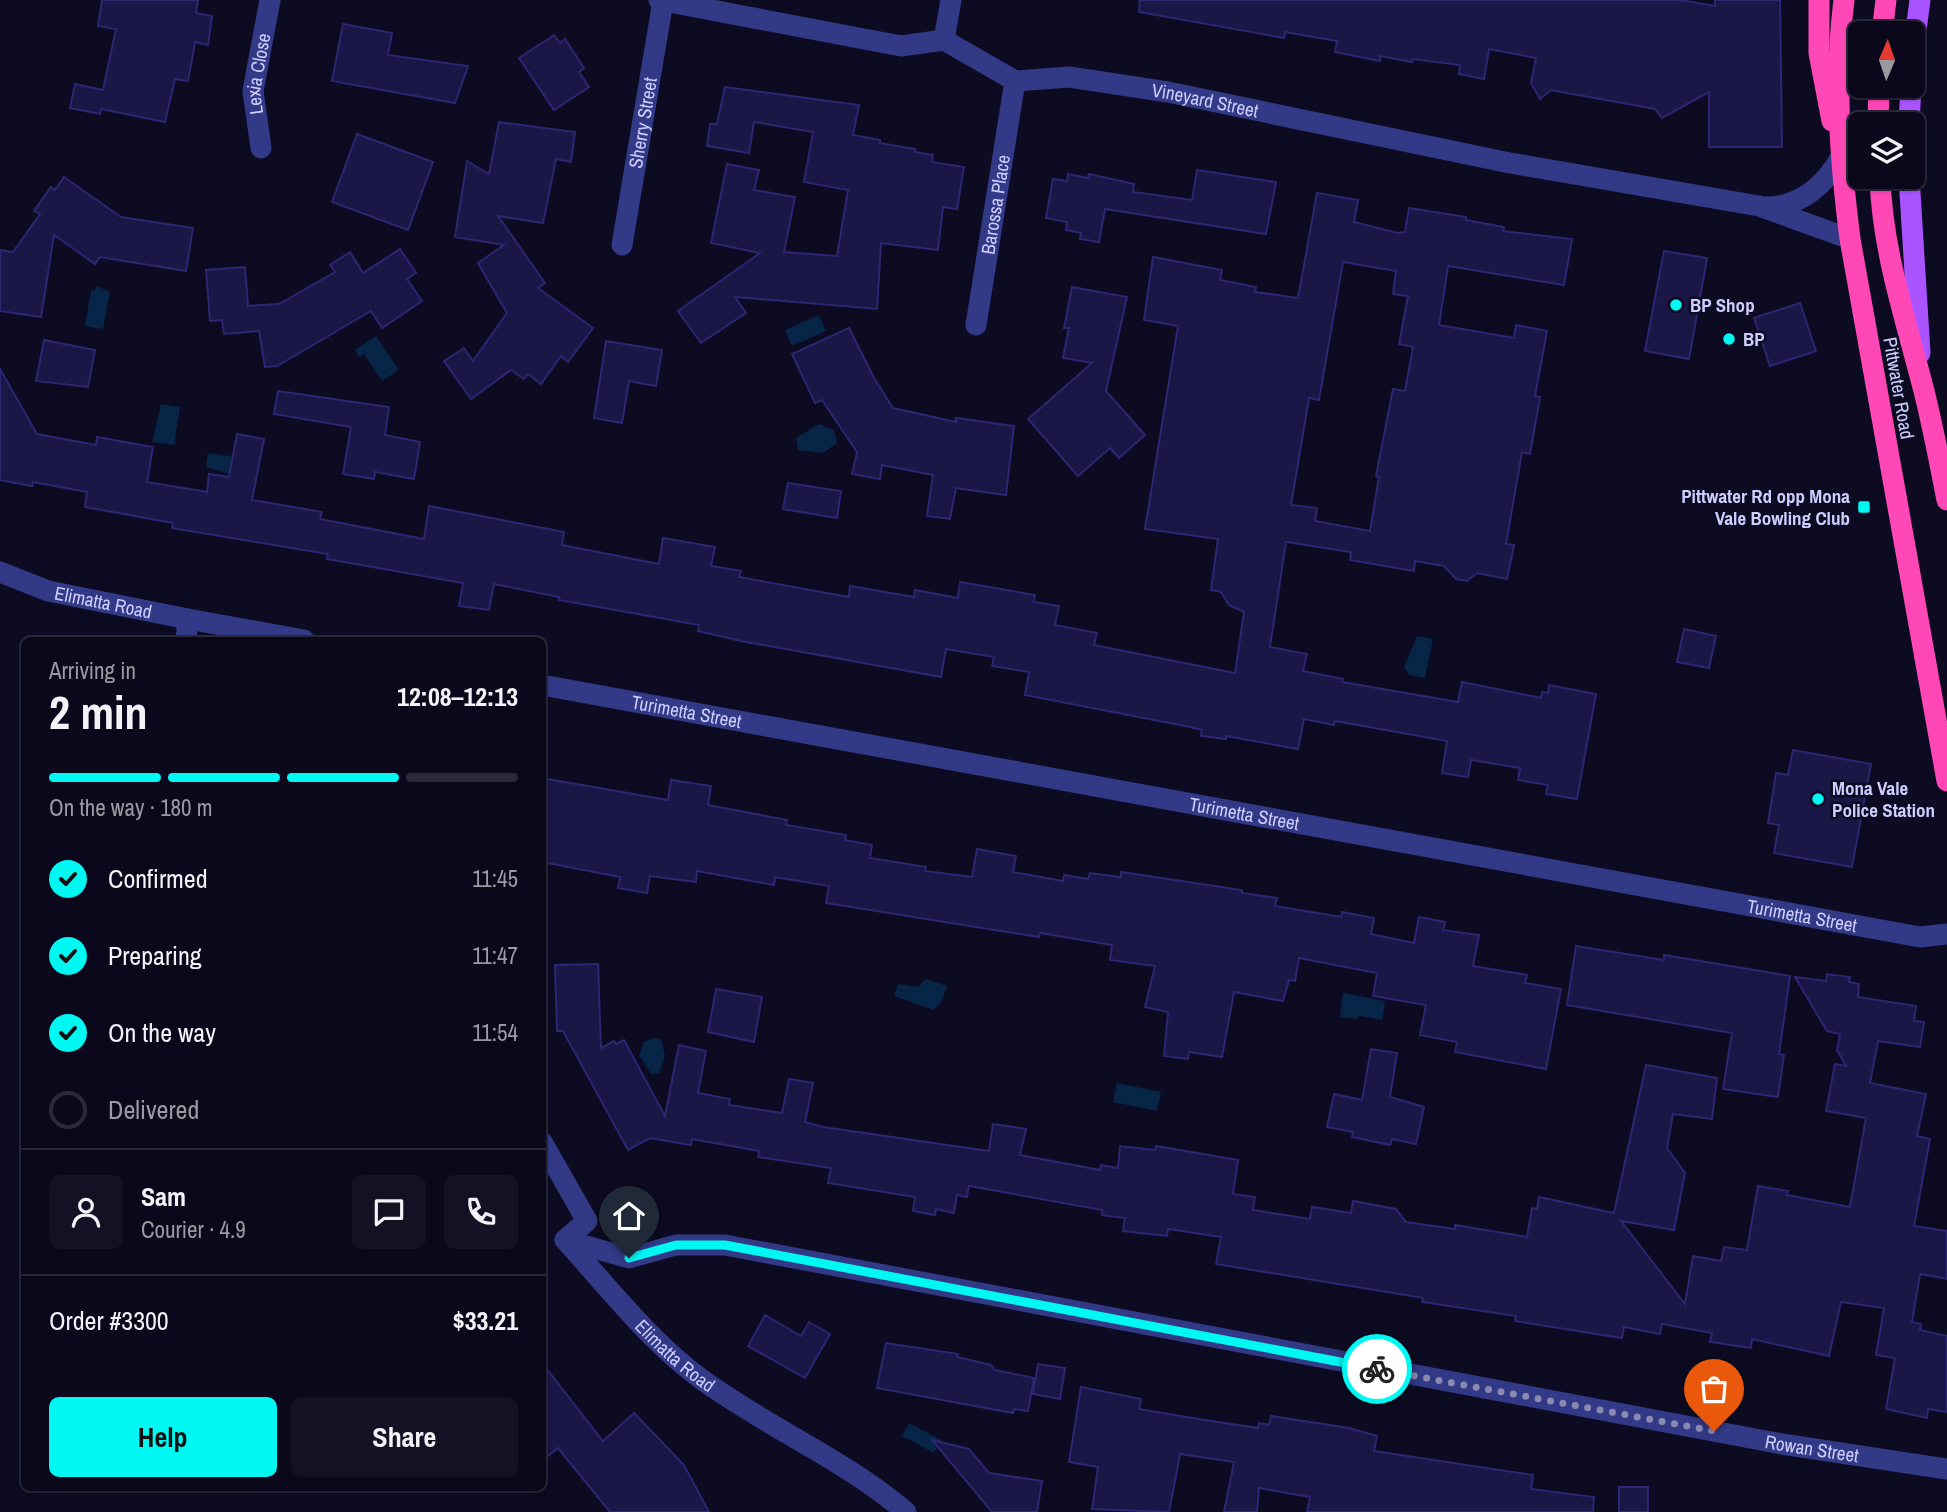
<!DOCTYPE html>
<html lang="en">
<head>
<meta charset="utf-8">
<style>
  body { margin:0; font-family:"Archivo Narrow",sans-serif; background:#131123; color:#f1f3f6; height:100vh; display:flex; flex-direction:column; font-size:26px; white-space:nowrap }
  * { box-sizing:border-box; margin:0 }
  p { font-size:23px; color:#999aa2 }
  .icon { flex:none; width:38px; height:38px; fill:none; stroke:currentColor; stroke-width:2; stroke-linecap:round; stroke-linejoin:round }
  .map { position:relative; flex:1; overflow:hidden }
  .drawer { position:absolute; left:21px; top:637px; width:525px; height:854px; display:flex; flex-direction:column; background:#0a081a; border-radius:10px; box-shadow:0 2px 5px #0004,0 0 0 2px #2a2939 }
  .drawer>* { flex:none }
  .needle { width:46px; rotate:2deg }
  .controls { position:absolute; left:1848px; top:21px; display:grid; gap:14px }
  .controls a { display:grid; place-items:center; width:77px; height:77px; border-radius:10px; background:#0a081a; box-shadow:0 2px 5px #0004,0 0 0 2px #2a2939; font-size:35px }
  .pin { position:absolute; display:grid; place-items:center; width:60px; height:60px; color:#fff; margin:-72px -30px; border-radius:50% 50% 50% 0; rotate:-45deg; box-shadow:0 0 7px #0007 }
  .pin .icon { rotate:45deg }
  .courier { position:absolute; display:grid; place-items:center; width:70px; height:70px; margin:-35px; border:5px solid #00f8f3; border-radius:50%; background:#fff; color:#222; box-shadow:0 2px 9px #0007 }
  .summary em { font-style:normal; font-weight:700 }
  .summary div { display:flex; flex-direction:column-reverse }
  .summary { display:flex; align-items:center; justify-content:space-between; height:119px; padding:0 28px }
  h1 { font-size:46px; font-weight:700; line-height:52px }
  .bar { display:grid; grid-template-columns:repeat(4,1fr); gap:10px 7px; align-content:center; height:84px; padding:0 28px }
  .bar i { height:9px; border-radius:5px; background:#2a2939 }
  .bar .active { background:#00f8f3 }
  .bar p { grid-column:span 4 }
  .line { display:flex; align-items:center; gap:18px; padding:0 28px; border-top:2px solid #2a2939 }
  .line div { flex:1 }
  .round { display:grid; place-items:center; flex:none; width:74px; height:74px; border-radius:10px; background:#131123 }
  ol { padding:0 28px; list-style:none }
  li { display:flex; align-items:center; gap:21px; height:77px }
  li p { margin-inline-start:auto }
  li .icon { padding:7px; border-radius:50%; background:#00f8f3; color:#111; stroke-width:4 }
  li:last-child { color:#999aa2 }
  li i { width:38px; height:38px; border:4px solid #2a2939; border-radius:50% }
  .action { display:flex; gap:14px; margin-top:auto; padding:14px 28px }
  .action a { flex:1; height:80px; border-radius:10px; background:#00f8f3; color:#111; font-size:28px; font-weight:700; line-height:80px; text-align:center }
  .action a+a { background:#131123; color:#f1f3f6 }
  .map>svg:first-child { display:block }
  .water { fill:#072546 }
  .building { fill:#1a1645; stroke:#2c2673; stroke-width:2; fill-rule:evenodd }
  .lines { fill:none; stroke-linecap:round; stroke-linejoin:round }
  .street { stroke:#323986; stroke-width:21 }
  .primary { stroke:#aa54ff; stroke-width:21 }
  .highway { stroke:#ff48b6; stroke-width:21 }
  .done { stroke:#8a89b2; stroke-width:7; stroke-dasharray:0 12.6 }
  .route { stroke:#00f8f3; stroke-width:9 }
  .poi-dot { fill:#00f8f3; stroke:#0d0b22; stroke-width:2.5 }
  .labels { text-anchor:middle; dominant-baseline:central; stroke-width:5; stroke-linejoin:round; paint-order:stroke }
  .street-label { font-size:19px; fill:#cdcdff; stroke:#0d0b22 }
  .poi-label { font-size:19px; font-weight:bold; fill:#cdcdff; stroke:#0d0b22; text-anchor:start }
</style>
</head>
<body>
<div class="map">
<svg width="1947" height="1512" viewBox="0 0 1947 1512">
  <rect width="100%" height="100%" fill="#0d0b22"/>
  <g class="water">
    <polygon points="96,286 110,292 103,329 85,326 91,290 95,291"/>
    <polygon points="819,315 826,331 792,346 785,330"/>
    <polygon points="376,336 399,370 382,381 364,354 359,357 355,350"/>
    <polygon points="161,404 180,407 174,445 152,442"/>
    <polygon points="819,424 834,430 837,443 823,453 798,450 796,438"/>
    <polygon points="208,453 252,459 230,474 206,467"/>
    <polygon points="1417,636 1433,639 1425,678 1409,675 1404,667"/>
    <polygon points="926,979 947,986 942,1001 934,1010 894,996 898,984 918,987"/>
    <polygon points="1343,993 1385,1001 1382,1020 1360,1016 1356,1019 1340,1017"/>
    <polygon points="652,1038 661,1039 665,1056 659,1073 651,1074 639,1055 644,1042"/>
    <polygon points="1117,1083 1161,1092 1157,1111 1113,1102"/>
    <polygon points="909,1423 941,1440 934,1453 902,1436"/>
  </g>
  <g class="building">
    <polygon points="102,0 198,0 196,13 212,16 208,45 195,42 188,81 175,79 165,122 101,109 100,114 70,108 75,84 103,90 116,29 98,26"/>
    <polygon points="1140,0 1680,0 1715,6 1715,0 1780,0 1782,147 1709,147 1709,92 1662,118 1655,109 1551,90 1540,99 1531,83 1536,58 1489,49 1484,79 1459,74 1460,65 1413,59 1412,62 1380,56 1380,61 1335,52 1337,41 1285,32 1284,38 1139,12"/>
    <polygon points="343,24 392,33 388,55 468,66 455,103 332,81"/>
    <polygon points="554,35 560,43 565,39 584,68 579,72 589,87 554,110 519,58"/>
    <polygon points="725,87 859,105 853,135 880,140 880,143 915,149 915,152 933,155 932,162 964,167 957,209 943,207 938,250 881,243 877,309 735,297 746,313 701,343 678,311 760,253 711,243 727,164 759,170 754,190 795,197 784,252 837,256 848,190 804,182 813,132 754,122 749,153 707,146 710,124 717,124"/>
    <polygon points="499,122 575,132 571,162 556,159 543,223 498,216 545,283 538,288 593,328 568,362 561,356 541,384 528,374 524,379 511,370 471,399 444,361 464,348 473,361 507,313 478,263 504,245 455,237 467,161 489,174"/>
    <polygon points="357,134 433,162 408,230 332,202"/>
    <polygon points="1197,170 1276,182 1266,234 1105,209 1099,242 1080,239 1081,233 1066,230 1067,222 1046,218 1053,179 1067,181 1068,174 1088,178 1089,174 1134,184 1133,192 1192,200"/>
    <polygon points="64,177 121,217 193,228 186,271 100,257 95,264 54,235 41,317 0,311 0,250 13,252 40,214 34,211 51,187 55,190"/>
    <path d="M1317,193L1358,200L1354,222L1398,233L1405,232L1409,208L1466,217V220L1504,227L1503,231L1572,239L1564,285L1448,266L1439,325L1514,338L1516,325L1547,331L1535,396L1540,397L1530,454L1522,452L1506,544L1514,545L1507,579L1477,573L1467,581L1456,579L1444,566L1415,561L1414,571L1350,560L1351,552L1286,542L1270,647L1307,654L1303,671L1343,679L1342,682L1458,702L1462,682L1541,698L1542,692L1548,693L1549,685L1596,694L1577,799L1546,794L1548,785L1518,780L1520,768L1471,760L1468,777L1442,773L1447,741L1335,721L1334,725L1304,719L1298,749L1226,736V739L1201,736L1202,730L1190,727L1025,695L1029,672L992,666L994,657L946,649L941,677L741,641L698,631L699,625L559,600V597L494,584L489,610L459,606L463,583L327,559L328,554L172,528L173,523L85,507L87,492L33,482L32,486L0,480V369L37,434L96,445L97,437L153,447L147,482L207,492L209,474L229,477L237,434L264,439L252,500L322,512L320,519L424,539L429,506L564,532L562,545L659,564L663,538L715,547L711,566L741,571L739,577L849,597L850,586L914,597L915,590L958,598L960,582L1035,595L1034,602L1059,606L1055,625L1097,633L1094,645L1235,673L1244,612L1229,605L1221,592L1211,590L1218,539L1145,529L1178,326L1144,320L1153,257L1222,270L1220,280L1256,287L1255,292L1298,298ZM1343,262L1396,271L1393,294L1408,296L1399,344L1413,347L1405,391L1393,389L1376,476L1379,477L1370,531L1315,521L1317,508L1291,505L1309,398L1319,400Z"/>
    <polygon points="400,249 416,273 407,279 422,301 382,328 371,311 277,366 265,367 259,331 224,334 222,320 210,321 206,270 245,267 248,306 279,304 335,272 330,265 350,252 363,273"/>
    <polygon points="1664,251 1707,258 1689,359 1645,351"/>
    <polygon points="1072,287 1127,297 1106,391 1145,435 1119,458 1110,448 1078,476 1028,419 1092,363 1063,358 1069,328 1064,328"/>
    <polygon points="1800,303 1816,351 1770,366 1754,318"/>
    <polygon points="849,328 874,378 893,408 956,422 956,418 1014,426 1006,495 956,488 950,519 927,516 933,475 882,465 880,479 852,474 857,452 822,400 815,403 792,354"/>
    <polygon points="44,340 95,350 88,387 36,381"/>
    <polygon points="606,341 662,350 656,386 629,381 622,423 594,418"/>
    <polygon points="278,391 389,407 385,435 420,442 414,479 375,472 374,479 343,474 351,427 274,414"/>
    <polygon points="788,483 841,491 837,518 783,509"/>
    <polygon points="1684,629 1716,636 1709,668 1677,662"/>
    <polygon points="1793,750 1871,764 1852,867 1774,853 1779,825 1768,823 1776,773 1788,775"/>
    <polygon points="542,778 668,800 671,780 711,786 708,805 787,820 786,825 846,835 845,840 872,845 870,858 926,867 925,871 972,877 977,849 1016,856 1013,872 1063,881 1064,875 1088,879 1090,873 1121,877 1121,872 1242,890 1242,893 1277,898 1275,906 1341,917 1342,912 1374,918 1371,934 1414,943 1419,917 1445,922 1443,930 1479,935 1473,966 1527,975 1525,983 1561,989 1546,1069 1455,1052 1457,1042 1420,1035 1426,1005 1373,996 1377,973 1299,958 1295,981 1289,980 1283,1001 1234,992 1222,1057 1189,1052 1188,1059 1164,1056 1168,1012 1145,1007 1155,966 1110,960 1112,945 1040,933 1039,937 826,903 829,886 775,877 774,885 697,871 696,882 650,876 647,893 618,888 620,877 542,862"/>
    <polygon points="1576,946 1664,960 1664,955 1790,976 1779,1054 1784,1055 1778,1097 1723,1089 1732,1033 1567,1005"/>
    <polygon points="598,964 601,1048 614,1041 616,1044 624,1040 665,1116 679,1045 706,1051 698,1093 730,1099 729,1105 782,1113 789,1079 813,1083 805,1122 823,1127 989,1151 993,1124 1026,1129 1020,1155 1100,1170 1101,1165 1118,1168 1120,1146 1155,1150 1156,1146 1238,1160 1233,1194 1255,1197 1253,1210 1310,1219 1312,1207 1351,1213 1353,1201 1396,1209 1406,1222 1455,1229 1455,1225 1527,1237 1532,1208 1537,1209 1539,1197 1614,1213 1646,1065 1717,1078 1712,1119 1673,1114 1667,1148 1685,1173 1674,1230 1621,1221 1685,1304 1693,1256 1721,1261 1724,1247 1747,1250 1758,1186 1788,1191 1787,1195 1850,1207 1866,1118 1826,1111 1835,1064 1846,1066 1837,1050 1840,1034 1827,1031 1795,977 1826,981 1827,974 1850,977 1849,982 1859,984 1858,997 1916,1006 1914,1021 1924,1022 1920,1047 1878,1041 1870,1083 1926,1094 1917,1136 1930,1139 1914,1226 1947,1231 1947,1279 1920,1274 1912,1322 1921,1324 1920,1330 1947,1336 1947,1412 1928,1409 1927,1418 1886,1409 1895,1358 1876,1355 1884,1308 1841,1302 1829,1356 1752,1339 1751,1348 1710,1342 1712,1333 1662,1324 1660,1334 1624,1327 1622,1338 1515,1321 1516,1316 1422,1302 1423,1298 1387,1292 1216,1264 1221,1237 1168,1229 1167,1236 1123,1231 1125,1218 1102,1215 1102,1210 969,1186 967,1197 957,1195 954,1213 936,1209 935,1215 913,1211 915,1197 828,1183 831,1168 758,1157 759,1151 692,1139 691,1145 650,1138 628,1150 563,1031 557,1031 555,965"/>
    <polygon points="716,989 762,997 754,1042 708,1032"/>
    <polygon points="1371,1049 1397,1053 1390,1097 1424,1107 1416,1144 1392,1139 1390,1145 1352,1137 1353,1132 1327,1127 1334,1094 1362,1100"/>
    <polygon points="765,1315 801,1336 809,1322 830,1334 805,1378 748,1346"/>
    <polygon points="886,1343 958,1354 957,1357 991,1365 995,1370 1034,1378 1028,1411 1014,1409 1013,1413 877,1388"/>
    <polygon points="542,1363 603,1441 634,1413 684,1465 709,1512 610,1512 558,1448 542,1461"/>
    <polygon points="1038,1364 1065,1368 1060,1399 1033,1394"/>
    <polygon points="1081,1387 1141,1399 1139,1409 1198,1419 1258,1428 1259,1423 1269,1425 1271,1416 1349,1428 1377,1436 1374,1451 1533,1475 1531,1489 1594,1497 1593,1512 1307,1512 1310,1497 1259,1488 1257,1512 1224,1512 1234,1462 1180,1454 1169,1512 1092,1509 1098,1467 1069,1462"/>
    <polygon points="932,1440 969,1449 989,1473 1042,1481 1037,1512 992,1512"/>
    <rect x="1619" y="1487" width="29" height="25"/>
  </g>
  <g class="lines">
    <g class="street">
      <path id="s1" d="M659,0L901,46L944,40L1015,81L1069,77L1168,92L1510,163L1759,206L1850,239"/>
      <polyline points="944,40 951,0"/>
      <path id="s2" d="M261,148L253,91L270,0"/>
      <path d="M1765,207C1801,207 1824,186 1841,157"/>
      <path id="s3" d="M622,245L663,1"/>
      <path id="s4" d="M976,325L1015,81"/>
      <path id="s5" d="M0,572L48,591L188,619L186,640"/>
      <polyline points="188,619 304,640"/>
      <path id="s6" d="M542,685L1920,937L1947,934"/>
      <path id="s7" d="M542,1142L587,1221L565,1240C609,1288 651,1343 704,1381C769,1428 845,1460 906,1512"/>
      <path id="s8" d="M565,1240L629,1258L676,1245H725L1782,1444L1947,1469"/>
    </g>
    <g class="primary">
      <polyline points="1913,53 1920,0"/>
      <polyline points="1909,124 1911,86"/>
      <polyline points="1909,177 1920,353"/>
    </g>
    <g class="highway">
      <polyline points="1819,0 1819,53 1832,121"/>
      <path d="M1844,0C1834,79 1840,160 1850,239L1947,781"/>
      <polyline points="1882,33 1886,0"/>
      <polyline points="1878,124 1879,86"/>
      <path d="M1880,177C1882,250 1906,320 1924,391C1933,427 1940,464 1947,500"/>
    </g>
  </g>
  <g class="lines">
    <polyline class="done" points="1377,1369 1714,1431"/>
    <polyline class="route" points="629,1258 676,1245 725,1245 1377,1369"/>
  </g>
  <g class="poi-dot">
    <circle cx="1676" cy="305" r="7"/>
    <circle cx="1729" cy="339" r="7"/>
    <rect x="1857" y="500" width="14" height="14" rx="3.5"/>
    <circle cx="1818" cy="799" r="7"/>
  </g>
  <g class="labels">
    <g class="street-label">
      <text stroke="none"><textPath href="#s2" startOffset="75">Lexia Close</textPath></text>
      <text stroke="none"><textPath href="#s1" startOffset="564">Vineyard Street</textPath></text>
      <text stroke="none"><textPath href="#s3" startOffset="124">Sherry Street</textPath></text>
      <text stroke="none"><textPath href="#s4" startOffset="122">Barossa Place</textPath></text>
      <text transform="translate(1899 388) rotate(80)">Pittwater Road</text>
      <text stroke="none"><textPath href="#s5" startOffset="108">Elimatta Road</textPath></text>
      <text stroke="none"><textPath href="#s6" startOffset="147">Turimetta Street</textPath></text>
      <text stroke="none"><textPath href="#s6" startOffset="714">Turimetta Street</textPath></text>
      <text stroke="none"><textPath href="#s6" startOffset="1281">Turimetta Street</textPath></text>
      <text stroke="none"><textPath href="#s7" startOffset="280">Elimatta Road</textPath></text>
      <text stroke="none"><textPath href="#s8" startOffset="1270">Rowan Street</textPath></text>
    </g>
    <g class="poi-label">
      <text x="1690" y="305">BP Shop</text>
      <text x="1743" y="339">BP</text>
      <text x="1850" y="496" text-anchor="end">Pittwater Rd opp Mona<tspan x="1850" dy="22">Vale Bowling Club</tspan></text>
      <text x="1832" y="788">Mona Vale<tspan x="1832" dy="22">Police Station</tspan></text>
    </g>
  </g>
</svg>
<div class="controls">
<a><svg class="needle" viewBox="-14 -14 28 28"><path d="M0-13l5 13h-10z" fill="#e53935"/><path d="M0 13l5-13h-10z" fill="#999aa2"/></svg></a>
<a><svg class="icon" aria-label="layers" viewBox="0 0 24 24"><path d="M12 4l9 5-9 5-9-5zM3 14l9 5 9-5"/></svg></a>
</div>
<div class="pin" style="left:1714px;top:1431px;background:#ea580c"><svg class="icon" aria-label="bag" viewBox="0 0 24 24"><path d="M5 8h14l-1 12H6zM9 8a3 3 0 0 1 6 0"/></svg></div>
<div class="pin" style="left:629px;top:1258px;background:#1f2937"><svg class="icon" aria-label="home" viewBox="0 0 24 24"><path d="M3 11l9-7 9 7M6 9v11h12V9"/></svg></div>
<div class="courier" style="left:1377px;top:1369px"><svg class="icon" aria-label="bike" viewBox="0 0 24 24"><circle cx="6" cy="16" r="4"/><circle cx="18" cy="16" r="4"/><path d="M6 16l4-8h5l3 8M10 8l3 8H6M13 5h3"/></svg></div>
<section class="drawer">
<div class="summary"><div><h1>2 min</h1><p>Arriving in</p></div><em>12:08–12:13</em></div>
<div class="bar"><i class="active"></i><i class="active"></i><i class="active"></i><i></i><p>On the way · 180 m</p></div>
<ol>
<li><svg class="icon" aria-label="check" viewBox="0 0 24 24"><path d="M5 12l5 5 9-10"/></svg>Confirmed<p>11:45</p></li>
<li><svg class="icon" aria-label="check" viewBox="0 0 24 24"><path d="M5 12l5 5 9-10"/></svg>Preparing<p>11:47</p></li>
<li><svg class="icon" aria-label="check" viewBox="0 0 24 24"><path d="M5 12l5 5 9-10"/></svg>On the way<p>11:54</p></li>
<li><i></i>Delivered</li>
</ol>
<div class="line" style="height:126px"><a class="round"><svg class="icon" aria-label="person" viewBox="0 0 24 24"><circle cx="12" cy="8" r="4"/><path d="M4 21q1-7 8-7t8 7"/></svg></a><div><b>Sam</b><p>Courier · 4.9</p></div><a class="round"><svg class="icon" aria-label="chat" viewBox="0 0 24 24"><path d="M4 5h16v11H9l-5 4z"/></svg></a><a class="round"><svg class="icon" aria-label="phone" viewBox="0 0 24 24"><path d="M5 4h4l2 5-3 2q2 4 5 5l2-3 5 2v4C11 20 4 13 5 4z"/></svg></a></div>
<div class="line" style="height:91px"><div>Order #3300</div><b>$33.21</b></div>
<div class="action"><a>Help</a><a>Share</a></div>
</section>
</div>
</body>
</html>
